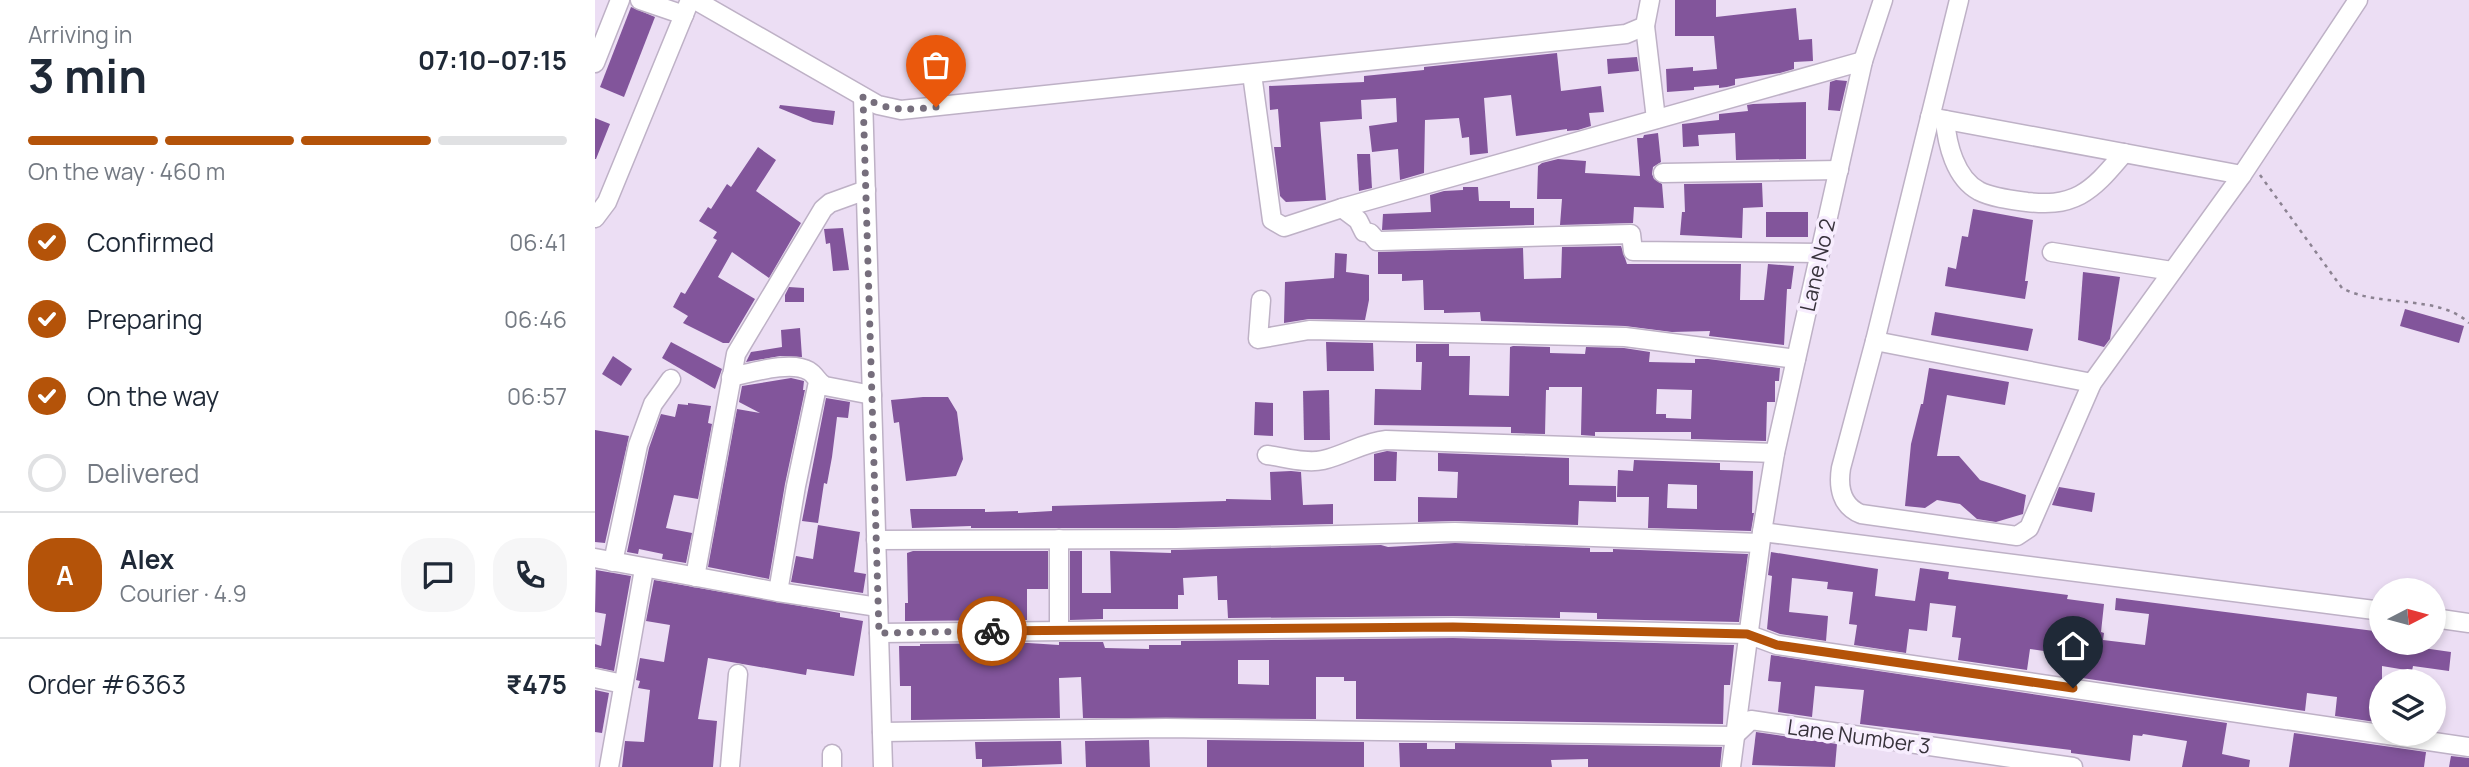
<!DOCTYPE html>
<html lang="en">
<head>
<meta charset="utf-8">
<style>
  body { margin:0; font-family:Manrope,sans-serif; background:#f6f6f7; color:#1f2937; height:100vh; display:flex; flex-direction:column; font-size:26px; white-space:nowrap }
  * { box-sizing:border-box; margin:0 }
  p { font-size:23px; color:#747a83 }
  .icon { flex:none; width:38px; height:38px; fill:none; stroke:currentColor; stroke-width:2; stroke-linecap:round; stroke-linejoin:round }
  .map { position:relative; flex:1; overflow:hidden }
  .panel { display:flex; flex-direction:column; background:#fff; width:595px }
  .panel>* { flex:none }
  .needle { width:46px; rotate:84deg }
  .controls { position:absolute; left:1774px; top:578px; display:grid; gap:14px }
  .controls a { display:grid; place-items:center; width:77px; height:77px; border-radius:50%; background:#fff; box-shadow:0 4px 10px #0003; font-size:35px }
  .pin { position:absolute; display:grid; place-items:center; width:60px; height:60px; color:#fff; margin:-72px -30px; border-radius:50% 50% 50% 0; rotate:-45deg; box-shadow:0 0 7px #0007 }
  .pin .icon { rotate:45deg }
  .courier { position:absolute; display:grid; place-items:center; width:70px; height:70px; margin:-35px; border:5px solid #b45309; border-radius:50%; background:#fff; color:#222; box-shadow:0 2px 9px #0007 }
  .headline em { font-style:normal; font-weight:700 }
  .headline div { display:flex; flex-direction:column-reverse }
  .headline { display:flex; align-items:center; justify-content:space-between; height:119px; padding:0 28px }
  h1 { font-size:46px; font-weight:700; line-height:52px }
  .bar { display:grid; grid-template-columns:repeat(4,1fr); gap:10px 7px; align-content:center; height:84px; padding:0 28px }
  .bar i { height:9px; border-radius:5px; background:#e0e1e3 }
  .bar .selected { background:#b45309 }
  .bar p { grid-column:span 4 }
  .line { display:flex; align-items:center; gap:18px; padding:0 28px; border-top:2px solid #e0e1e3 }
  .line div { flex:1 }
  .round { display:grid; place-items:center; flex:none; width:74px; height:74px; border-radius:28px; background:#f6f6f7 }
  ol { padding:0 28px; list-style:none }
  li { display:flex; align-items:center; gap:21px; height:77px }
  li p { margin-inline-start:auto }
  li .icon { padding:7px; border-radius:50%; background:#b45309; color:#fff; stroke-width:4 }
  li:last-child { color:#747a83 }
  li i { width:38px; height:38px; border:4px solid #e0e1e3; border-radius:50% }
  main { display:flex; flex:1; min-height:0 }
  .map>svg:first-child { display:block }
  .building { fill:#82559b; fill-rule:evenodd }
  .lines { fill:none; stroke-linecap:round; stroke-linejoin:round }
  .minor-casing { stroke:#beb1c6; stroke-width:21 }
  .path { stroke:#8c8392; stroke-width:2.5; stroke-dasharray:3.5 5; stroke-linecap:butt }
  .minor { stroke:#fff; stroke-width:18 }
  .done { stroke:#766e7c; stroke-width:7; stroke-dasharray:0 12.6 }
  .route { stroke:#b45309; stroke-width:9 }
  .labels { text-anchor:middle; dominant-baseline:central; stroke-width:7; stroke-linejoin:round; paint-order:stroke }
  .street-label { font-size:21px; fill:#37323b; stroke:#f7edfe }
</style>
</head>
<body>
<main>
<section class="panel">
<div class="headline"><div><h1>3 min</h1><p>Arriving in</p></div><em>07:10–07:15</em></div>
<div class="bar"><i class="selected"></i><i class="selected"></i><i class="selected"></i><i></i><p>On the way · 460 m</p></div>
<ol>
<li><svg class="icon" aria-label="check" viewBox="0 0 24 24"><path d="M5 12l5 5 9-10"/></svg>Confirmed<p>06:41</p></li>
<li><svg class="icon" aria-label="check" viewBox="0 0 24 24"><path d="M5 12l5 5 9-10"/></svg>Preparing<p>06:46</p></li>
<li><svg class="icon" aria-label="check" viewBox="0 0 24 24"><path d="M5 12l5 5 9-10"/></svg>On the way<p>06:57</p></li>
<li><i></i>Delivered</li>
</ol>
<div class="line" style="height:126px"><b class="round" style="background:#b45309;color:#fff">A</b><div><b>Alex</b><p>Courier · 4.9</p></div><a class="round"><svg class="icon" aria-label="chat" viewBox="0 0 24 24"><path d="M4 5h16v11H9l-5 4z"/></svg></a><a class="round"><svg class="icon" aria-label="phone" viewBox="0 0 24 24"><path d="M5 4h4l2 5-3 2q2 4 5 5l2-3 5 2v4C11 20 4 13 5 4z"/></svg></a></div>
<div class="line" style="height:91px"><div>Order #6363</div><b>₹475</b></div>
</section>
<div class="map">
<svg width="1874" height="767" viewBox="0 0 1874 767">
  <rect width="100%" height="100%" fill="#ecdef4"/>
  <g class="building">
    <polygon points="1080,0 1121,0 1121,17 1201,8 1204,40 1217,39 1218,61 1199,62 1199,69 1185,73 1140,79 1140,85 1132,87 1124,88 1124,85 1099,87 1099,90 1072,92 1071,69 1098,67 1098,71 1122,69 1119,36 1080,36"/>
    <polygon points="36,7 60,17 29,97 5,87"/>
    <polygon points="962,53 966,91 1006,86 1009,112 994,113 996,126 983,130 972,131 972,129 921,136 916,95 889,98 893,153 875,155 874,137 867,138 864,118 830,120 829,173 805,180 803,149 777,152 774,126 802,122 801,98 766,100 767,119 725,122 731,200 691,202 685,196 679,147 686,147 683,109 675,110 674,86 769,82 769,76 829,70 829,67"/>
    <polygon points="1042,57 1044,71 1013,74 1012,59"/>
    <polygon points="1241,80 1252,81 1245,111 1233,110 1235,82"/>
    <polygon points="1211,102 1211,159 1141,160 1140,133 1103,135 1104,146 1088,147 1087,124 1124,120 1124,114 1153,111 1152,105 1158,104"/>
    <polygon points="185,105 240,111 238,125 218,122 184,108"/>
    <polygon points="0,118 15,124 1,159 0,159"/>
    <polygon points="1063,133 1066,162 1058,167 1057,174 1059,179 1067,184 1069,208 1039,207 1038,223 965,225 967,199 942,199 943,166 947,163 963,159 991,161 990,173 1045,176 1042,138 1048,138 1049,135"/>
    <polygon points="163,147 181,160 161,191 206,223 174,278 137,252 123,277 160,299 134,343 128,343 88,323 93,316 78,307 86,292 90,294 122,240 118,238 122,232 104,221 113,207 116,209 132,184 136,187"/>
    <polygon points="762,154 775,154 777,188 764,191"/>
    <polygon points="1167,183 1168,207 1148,208 1147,238 1085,235 1087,212 1090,212 1089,184"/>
    <polygon points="868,187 883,187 884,201 915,201 915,208 939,208 939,225 787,230 788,214 836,212 835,195 849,191 868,190"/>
    <polygon points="1378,209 1438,220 1430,281 1433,281 1430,299 1350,286 1353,267 1361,269 1367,236 1373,237"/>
    <rect x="1171" y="212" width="42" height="25"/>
    <polygon points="248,228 254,270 238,271 235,243 231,244 229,229"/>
    <polygon points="1026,246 1032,264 1146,264 1145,300 1169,300 1173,264 1199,266 1196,289 1192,289 1189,345 1114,336 1115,331 1077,332 1030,326 886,321 885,312 849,313 849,310 829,310 828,280 807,281 807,274 783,274 783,252 928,248 929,279 966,278 967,247"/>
    <polygon points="740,253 752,254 751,272 774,275 774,300 770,320 714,319 689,323 690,282 739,278"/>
    <polygon points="1488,272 1525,277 1515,339 1509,347 1483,340"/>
    <polygon points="194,287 209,288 209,302 190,302 190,295"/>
    <polygon points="1810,309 1869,326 1864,343 1805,326"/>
    <polygon points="1340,312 1438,329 1433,351 1336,335"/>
    <polygon points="205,328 207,357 185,356 151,362 156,352 187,347 186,330"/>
    <polygon points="76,342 127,369 120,389 67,358"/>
    <polygon points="731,342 778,343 779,371 732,371"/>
    <path d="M821,344H854V356H875L874,395L914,396L915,347L918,346L955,347V353L990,354L991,347L1029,348L1055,352L1054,362L1100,363V359H1113L1185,368L1184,381H1180V402H1172L1171,441L1096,439V432H1000V436L986,435L987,387H954V390H951L950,434L916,433V427L779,425L780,389L826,390L827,362H821ZM1062,389L1097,390L1096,419L1071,418V414H1061Z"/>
    <polygon points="18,356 37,369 26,386 7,374"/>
    <polygon points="1334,368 1414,382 1410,405 1352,395 1342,456 1364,456 1385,480 1431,495 1428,514 1401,522 1382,519 1365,504 1342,500 1330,508 1310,506 1316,444 1326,404 1328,404"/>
    <polygon points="196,378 209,381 208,390 210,390 190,484 174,579 113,567 142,409 165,413 144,402 147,386"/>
    <polygon points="734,390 735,440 709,440 708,391"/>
    <polygon points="328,397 353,397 362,412 368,459 361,476 311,481 304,422 299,423 296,400"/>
    <polygon points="231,398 255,402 253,418 242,417 237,457 232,484 229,483 223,523 207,521"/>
    <polygon points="660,402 678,403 678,436 659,435"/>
    <polygon points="93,403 116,406 113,423 117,424 103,499 79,495 71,528 97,533 91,563 67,559 68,554 44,549 43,554 32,552 54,448 66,414 80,417 83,404 93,405"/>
    <polygon points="0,430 34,436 10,543 0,542"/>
    <polygon points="792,451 802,452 801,481 779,481 779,454"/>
    <polygon points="843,453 974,458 974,485 1021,486 1021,502 984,501 983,525 860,521 823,522 823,497 862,498 863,472 843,471"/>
    <path d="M1039,460L1125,463V470L1158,471L1157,513H1159L1156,531L1053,528L1054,497H1022L1023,470L1038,471ZM1073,484L1102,485V509L1072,508Z"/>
    <polygon points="696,471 706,472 708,505 738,504 738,524 581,528 376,528 376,526 317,528 315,509 390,509 390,512 423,511 423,513 457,511 457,506 631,501 631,499 676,500 675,472"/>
    <polygon points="1464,487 1500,493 1497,512 1457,505"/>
    <polygon points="223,525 265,532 259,572 271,574 268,593 196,582 201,556 218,559"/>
    <polygon points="860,543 995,548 995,552 1018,552 1018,549 1153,554 1144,622 1002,619 1002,613 965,612 965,618 858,616 633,618 632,600 623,600 622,576 588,578 589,595 583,595 583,609 508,609 508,619 475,620 475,551 487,551 487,593 516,593 515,551 576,553 576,550 786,545 793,547"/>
    <polygon points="318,551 453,551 453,589 432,589 432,620 310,621 310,603 313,603 312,553"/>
    <polygon points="1176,552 1283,569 1280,596 1320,601 1325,568 1354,572 1353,579 1473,595 1472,599 1509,604 1506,632 1509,633 1508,640 1550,645 1554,614 1520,610 1521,598 1787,632 1787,642 1822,642 1821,647 1856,652 1854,671 1818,666 1817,671 1787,666 1787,723 1740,716 1742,697 1712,693 1710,711 1487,678 1490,657 1435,649 1432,670 1363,660 1366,638 1357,637 1361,606 1335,603 1332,631 1314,629 1311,653 1259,645 1262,625 1254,624 1258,592 1232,589 1233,582 1197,578 1194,612 1233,616 1231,641 1185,634 1172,629 1177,576 1173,575"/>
    <polygon points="1,570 36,576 19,671 0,667 0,644 6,646 11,614 0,612"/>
    <polygon points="59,580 245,613 245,617 268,621 259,676 212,669 211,675 113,658 103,719 122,721 118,767 27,767 30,741 49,742 55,690 43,688 45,681 41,680 45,658 69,662 75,625 51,621"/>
    <path d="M858,638L1139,645L1135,685H1129L1128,724L761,719V681H749V677H721V719L488,718L486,677L464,678L465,718L316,720V686H305L304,646H325V644L433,643L464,645V642H508L510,648L554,649V645H586V641ZM643,660H674V685L643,684Z"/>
    <polygon points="1176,655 1632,723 1627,754 1655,760 1654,767 1587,767 1592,741 1548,734 1547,736 1538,735 1535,761 1476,753 1476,750 1265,724 1269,690 1220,686 1217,717 1183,712 1186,682 1173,681"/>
    <polygon points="0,690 14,693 7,733 0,732"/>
    <polygon points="1161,732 1242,744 1240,767 1157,765"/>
    <polygon points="1699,733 1831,752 1829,767 1694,767"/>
    <polygon points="554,740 555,767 491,767 490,741"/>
    <polygon points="612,740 769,742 769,767 612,767"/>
    <polygon points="466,741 467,764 387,767 387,759 381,759 380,742"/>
    <polygon points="804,743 832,743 832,749 860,749 860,743 1127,747 1125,767 993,767 993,759 956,760 957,767 805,767"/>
    <polygon points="1856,756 1874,758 1874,767 1854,767"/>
  </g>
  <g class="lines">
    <defs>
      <g id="minor">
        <polyline points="45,0 89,15"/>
        <polyline points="100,0 283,105 306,110 1031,34 1050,26 1055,0"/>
        <path d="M1364,0L1280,341L1246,468C1243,487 1246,506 1266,514L1422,536L1434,528L1497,383L1647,175L1763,0"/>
        <polyline points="1050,26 1061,119"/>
        <polyline points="0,63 25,0"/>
        <polyline points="657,74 677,220 689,227 747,208 1268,61"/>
        <polyline points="268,97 288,767"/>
        <polyline points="1335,117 1647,175"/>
        <path d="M1350,120C1352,144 1360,178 1384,191C1398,198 1417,200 1432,202C1451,204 1468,204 1485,195C1503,185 1516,168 1529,153"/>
        <polyline points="1068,173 1244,170"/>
        <polyline points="747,208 763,220 769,232 775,233 782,241 785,241 1036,234 1038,251 1225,253"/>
        <polyline points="0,218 12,202 95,0"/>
        <polyline points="1457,252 1577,271"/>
        <polyline points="666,300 663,339 714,330 1030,337 1201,359"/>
        <polyline points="1280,341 1497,383"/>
        <path d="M136,377C156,373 196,360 214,371C221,375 222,382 230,386L277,395"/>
        <path d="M672,455C689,457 711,464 728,460C750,455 769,442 791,440L1180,453"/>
        <polyline points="1167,532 1787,611"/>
        <polyline points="281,540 581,539 860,532 1165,543"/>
        <polyline points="0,558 183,592 283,607"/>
        <polyline points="18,562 43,445 58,404 76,379"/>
        <polyline points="100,577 141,354 228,209 235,203 271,190"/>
        <polyline points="183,592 201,486 223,382"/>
        <polyline points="1839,618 1874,623"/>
        <polyline points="464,630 464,539"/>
        <polyline points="284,633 858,627 1152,634 1182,645 1874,747"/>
        <polyline points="0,678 28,684"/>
        <polyline points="287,732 571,728 1139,736 1156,720 1478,767"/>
        <polyline points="14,767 49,569"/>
        <polyline points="135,767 143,674"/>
        <polyline points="237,767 237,754"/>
        <polyline points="1136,767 1167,532 1180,453 1268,61 1288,0"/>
      </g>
    </defs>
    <use href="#minor" class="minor-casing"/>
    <path class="path" d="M1665,175L1747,288C1784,308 1843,294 1874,323"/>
    <use href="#minor" class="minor"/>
  </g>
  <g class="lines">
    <path class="done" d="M341,107C312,110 294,112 268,97L284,633L397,631"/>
    <polyline class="route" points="397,631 858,627 1152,634 1182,645 1478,688"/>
  </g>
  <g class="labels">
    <g class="street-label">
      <text transform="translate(1222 265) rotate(-77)">Lane No 2</text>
      <text transform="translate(1264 736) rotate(8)">Lane Number 3</text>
    </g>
  </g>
</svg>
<div class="controls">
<a><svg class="needle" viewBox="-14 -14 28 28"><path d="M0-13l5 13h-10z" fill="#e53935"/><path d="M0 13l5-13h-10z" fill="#747a83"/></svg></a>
<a><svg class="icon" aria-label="layers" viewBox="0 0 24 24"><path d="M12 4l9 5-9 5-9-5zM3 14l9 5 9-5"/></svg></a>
</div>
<div class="pin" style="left:341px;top:107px;background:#ea580c"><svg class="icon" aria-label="bag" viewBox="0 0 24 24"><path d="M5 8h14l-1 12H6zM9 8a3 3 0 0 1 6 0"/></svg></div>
<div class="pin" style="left:1478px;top:688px;background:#1f2937"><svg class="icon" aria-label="home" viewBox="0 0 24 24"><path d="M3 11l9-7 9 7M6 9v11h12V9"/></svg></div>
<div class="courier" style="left:397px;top:631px"><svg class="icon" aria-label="bike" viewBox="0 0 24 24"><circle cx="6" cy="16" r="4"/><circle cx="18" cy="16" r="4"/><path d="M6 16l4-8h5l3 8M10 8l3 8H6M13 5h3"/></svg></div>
</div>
</main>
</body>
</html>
